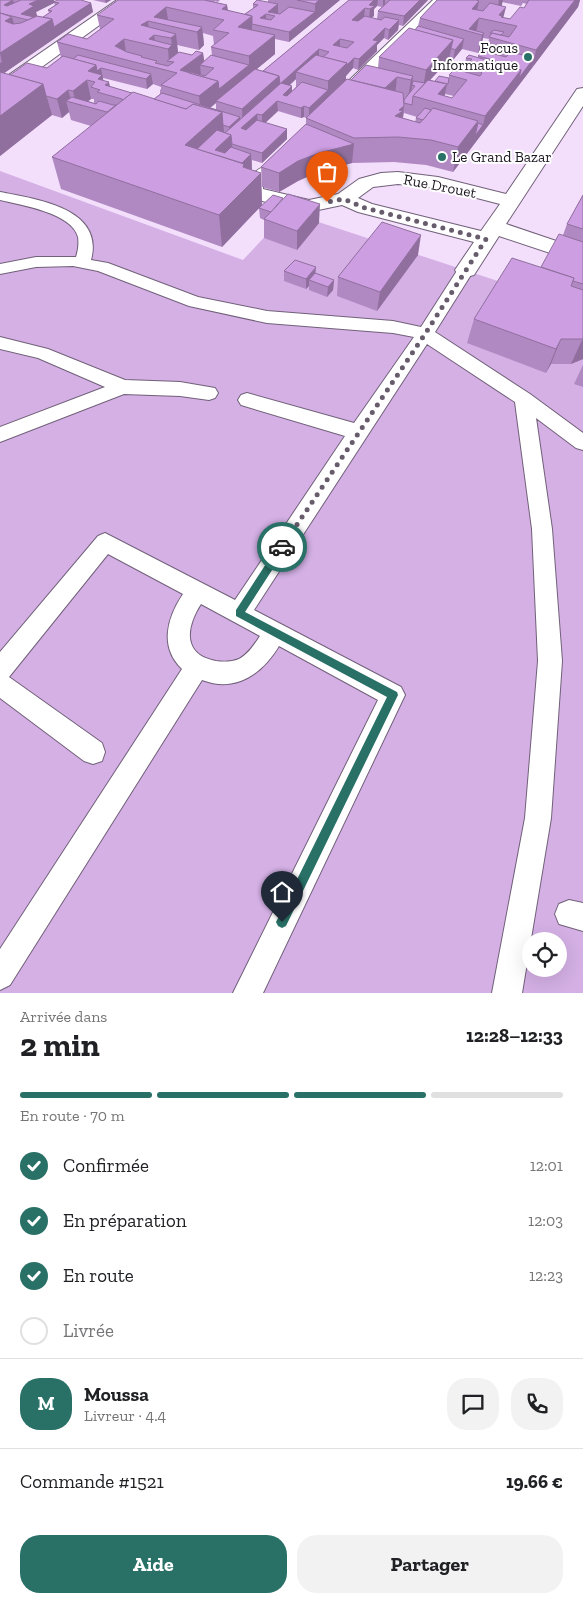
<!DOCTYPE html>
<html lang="fr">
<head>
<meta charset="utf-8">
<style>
  body { margin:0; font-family:"Zilla Slab",serif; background:#f2f2f2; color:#202124; height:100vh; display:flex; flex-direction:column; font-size:19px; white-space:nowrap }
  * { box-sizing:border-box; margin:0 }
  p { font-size:16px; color:#757577 }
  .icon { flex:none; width:28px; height:28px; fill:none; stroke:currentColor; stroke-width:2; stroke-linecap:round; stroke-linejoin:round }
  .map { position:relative; height:993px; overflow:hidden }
  .panel { display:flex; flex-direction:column; background:#fff; flex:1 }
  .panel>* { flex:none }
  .buttons { position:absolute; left:522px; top:932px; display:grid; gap:10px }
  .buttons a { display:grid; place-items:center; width:45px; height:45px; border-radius:50%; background:#fff; box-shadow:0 5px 20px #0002; font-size:25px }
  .pin { position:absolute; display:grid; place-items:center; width:42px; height:42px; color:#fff; margin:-51px -21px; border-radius:50% 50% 50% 0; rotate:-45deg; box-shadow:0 0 5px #0007 }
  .pin .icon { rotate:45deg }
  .courier { position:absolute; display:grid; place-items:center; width:50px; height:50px; margin:-25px; border:4px solid #297066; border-radius:50%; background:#fff; color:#222; box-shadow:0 1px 6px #0007 }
  .summary em { font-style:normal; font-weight:700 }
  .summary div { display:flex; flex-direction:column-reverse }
  .summary { display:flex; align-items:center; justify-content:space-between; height:85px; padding:0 20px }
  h1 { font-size:32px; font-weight:700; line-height:38px }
  .bar { display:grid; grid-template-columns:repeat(4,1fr); gap:8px 5px; align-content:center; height:60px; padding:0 20px }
  .bar i { height:6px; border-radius:4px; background:#e0e0e0 }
  .bar .active { background:#297066 }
  .bar p { grid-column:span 4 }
  .line { display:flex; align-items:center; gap:12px; padding:0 20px; border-top:1px solid #e0e0e0 }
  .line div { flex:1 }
  .round { display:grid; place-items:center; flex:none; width:52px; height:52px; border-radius:20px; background:#f2f2f2 }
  ol { padding:0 20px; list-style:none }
  li { display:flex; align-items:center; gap:15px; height:55px }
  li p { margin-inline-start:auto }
  li .icon { padding:5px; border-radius:50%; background:#297066; color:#fff; stroke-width:4 }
  li:last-child { color:#757577 }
  li i { width:28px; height:28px; border:2px solid #e0e0e0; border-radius:50% }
  .primary-button { display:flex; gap:10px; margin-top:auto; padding:10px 20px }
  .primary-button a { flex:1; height:58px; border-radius:20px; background:#297066; color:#fff; font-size:20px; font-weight:700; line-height:58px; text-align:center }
  .primary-button a+a { background:#f2f2f2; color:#202124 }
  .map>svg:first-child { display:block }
  .green { fill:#d4b0e5; fill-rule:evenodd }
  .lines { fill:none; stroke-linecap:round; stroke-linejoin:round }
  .lane-casing { stroke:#716079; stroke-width:2 }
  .street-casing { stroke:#716079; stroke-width:2 }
  .secondary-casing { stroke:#716079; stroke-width:2 }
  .lane { fill:#fff; fill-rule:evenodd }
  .street { fill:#fff; fill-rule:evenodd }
  .secondary { fill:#fff; fill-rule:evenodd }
  .wall { fill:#b088c2; fill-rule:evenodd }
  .shaded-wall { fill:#906f9e }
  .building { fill:#cd9ee2; stroke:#906f9e; fill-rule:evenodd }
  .route { fill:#297066 }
  .done { stroke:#675c6c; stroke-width:5; stroke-dasharray:0 9 }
  .poi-dot { fill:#297066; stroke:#fff; stroke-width:2 }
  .labels { text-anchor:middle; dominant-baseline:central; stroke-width:4; stroke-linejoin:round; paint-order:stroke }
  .far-poi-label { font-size:15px; fill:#1b151f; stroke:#fff; text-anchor:end }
  .far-street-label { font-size:15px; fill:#1b151f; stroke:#fff }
</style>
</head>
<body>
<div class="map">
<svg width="583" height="993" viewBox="0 0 583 993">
  <rect width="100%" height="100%" fill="#f3dffc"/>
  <path class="green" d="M0,171L243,260L288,212L583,309V993H0ZM531,941H559V969H531Z"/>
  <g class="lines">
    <defs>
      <g id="lane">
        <path d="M0,192C36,199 105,208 91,260L108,263L198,297L267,311L393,321L421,327L460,266H472L474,270L435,332L530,394L583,433V450L576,448L536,418L552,529L562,661L551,818L522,993H492L525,818L538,661L532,529L515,402L427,344L254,610L401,687L405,695L263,993H233L378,700L279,646C262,674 236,693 202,680L10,985L0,990V949L182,669C159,647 167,618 183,594L108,554L9,677L102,743L105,752L102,761L93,764L84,761L0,698V652L98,536L105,533L235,600L345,436L241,405L238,400L241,395L247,393L354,423L414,337L393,333L267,323L189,306L98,271L73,266L36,267L0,274V264L36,257H76C78,251 79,244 78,237C72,213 21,205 0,200ZM201,604L260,636C254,645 248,654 239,659C232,662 223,662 216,661C182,655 186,627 201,604Z"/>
        <polygon points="0,337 48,349 125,380 180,382 215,388 218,393 215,398 209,400 180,396 124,394 0,442 0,427 105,387 38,358 0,349"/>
        <polygon points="569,900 583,903 583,931 559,924 555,914 559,904"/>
      </g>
      <g id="street">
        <polygon points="433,0 448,0 351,98 339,98 336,94 339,90"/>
        <path d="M583,88V106L506,224L583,250V264L499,236L474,275L466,277L458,275L455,270L474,242L358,212L342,205L309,212L272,204L247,196L243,185C251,174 262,163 276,166L279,170L263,186V189L309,200L338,194L359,179L381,173L398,172L438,177L506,194L577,89ZM398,184L438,188L500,204L481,231L372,204L358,198L373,187Z"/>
      </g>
      <polygon id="secondary" points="117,0 134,0 6,93 0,94 0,81"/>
    </defs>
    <use href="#lane" class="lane-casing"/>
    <use href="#street" class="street-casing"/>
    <use href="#secondary" class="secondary-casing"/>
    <use href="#lane" class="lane"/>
    <use href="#street" class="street"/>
    <use href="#secondary" class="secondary"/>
  </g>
  <g class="wall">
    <path d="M0,0H54V1L91,3L93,12L4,73L10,75L47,68L61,57L57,42L87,39L100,29L97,15L118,0H220L218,2L214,1L215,2L227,5L228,11L245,14L253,9V4L268,2V0H340L289,42L275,39V54L256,69L263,71L349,0H428L403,26L399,25L398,30L388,40L384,38L377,45V51L358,70L353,68L346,76V79L351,80L378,68L379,57L415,30L418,26L420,18L437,0H580L578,7L453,172L426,165L394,162L352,163L318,172L298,181L279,192L262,187L261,167L306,124V118L304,117L301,118L278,111L265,123L287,129V139L262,163L252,160V170L261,173L262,205L222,247L61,189L52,157L91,126L71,120L69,112L62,118L52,115L0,156ZM502,2L521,6L523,3L527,4L524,8L510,19L503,18L502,6ZM54,3L55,5L48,10L49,13L43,17L37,16L36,12ZM377,6L382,7L378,11L377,19L371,18L374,16V9ZM203,33L213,36L214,45L211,47L212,55L204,61L203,53L192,55L178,52L177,45L199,50L204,45ZM483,38L489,39L486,52L478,56V57L466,58L464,71L449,75V78L435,81L430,80L450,59L453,60L462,49L478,53L480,51ZM103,78L147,89L153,84L161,87V89L160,90V94L154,99L110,87L103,80ZM296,79V87L292,91V86L290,85ZM445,94L454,96L452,98L445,96ZM91,99H94V103L88,101ZM216,103V110L210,108ZM404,113L417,117L416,118L415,122L403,118Z"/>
    <polygon points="93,0 111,0 106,3"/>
    <polygon points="583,195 583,359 571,364 551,364 546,373 467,343 474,319 541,267 563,235 567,224"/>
    <polygon points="259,208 319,223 297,250 264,238 264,220 260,218"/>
    <polygon points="418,255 377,311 337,296 338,277"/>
    <polygon points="284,271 315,273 334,280 333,290 327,297 309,290 309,286 306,289 284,281"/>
    <polygon points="583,365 583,387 574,384"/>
  </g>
  <g class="shaded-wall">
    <polygon points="13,0 16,10 4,5"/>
    <polygon points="38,0 54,0 55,2 54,2 54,3 36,12 37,16 28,20 21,14 29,4"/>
    <polygon points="105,0 111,0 106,3"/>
    <polygon points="319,0 340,0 289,42 289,32 315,12 315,4"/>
    <polygon points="374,0 378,0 377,6 374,9 374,16 369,19 370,9 369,5"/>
    <polygon points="383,0 385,0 385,5 383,7"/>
    <polygon points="420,0 428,0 403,26 404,16"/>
    <polygon points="499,0 503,0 501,9 496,16"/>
    <polygon points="575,0 580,0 578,7 532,68 536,50"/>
    <polygon points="479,1 475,19 472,9"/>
    <polygon points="91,3 93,12 0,76 0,63 2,62 0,53 52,19"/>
    <polygon points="278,4 278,14 268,12"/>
    <polygon points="227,5 229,23 222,9"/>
    <polygon points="166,7 169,25 154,17"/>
    <polygon points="506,7 502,23 499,15"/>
    <polygon points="365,8 364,18 351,30 352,20"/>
    <polygon points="266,14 266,23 260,18"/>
    <polygon points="252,16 252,34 238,27"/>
    <polygon points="12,17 17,35 5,21"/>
    <polygon points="479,18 476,33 469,29"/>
    <polygon points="399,20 398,30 388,40 389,30"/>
    <polygon points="148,21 150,38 154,35 156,46 150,45 141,25"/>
    <polygon points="202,27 204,45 199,50 197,32"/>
    <polygon points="385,28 384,38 377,45 377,51 358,70 359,59 373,40"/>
    <polygon points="484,33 480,51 478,53 482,35"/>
    <polygon points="176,34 178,52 174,62 169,61 168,49 172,45 171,38"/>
    <polygon points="275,35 275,54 217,102 216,101 216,103 201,115 199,96 218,81 249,65 249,56"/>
    <polygon points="124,39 127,58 115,46"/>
    <polygon points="340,39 340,49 333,45"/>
    <polygon points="464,39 462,49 453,60 455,50"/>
    <polygon points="453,40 449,59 423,88 426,70"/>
    <polygon points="319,49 319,59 296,72 296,79 258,114 257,114 258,124 242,139 241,128 243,127 242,109 279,76"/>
    <polygon points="203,53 205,66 200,65 201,75 181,79 180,70"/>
    <polygon points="354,58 353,68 346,76 346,82 309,118 309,108 328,90 328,81 347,63"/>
    <polygon points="534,58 532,68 453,172 458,147 478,121 475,136 483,125 485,116 521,70"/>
    <polygon points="96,65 101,68 106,94 95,82 88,71"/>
    <polygon points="151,74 153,84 147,89 146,79"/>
    <polygon points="413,76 411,95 408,98 411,80"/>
    <polygon points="397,77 395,96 380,93"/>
    <polygon points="87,80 91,99 82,106 76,104 73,91"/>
    <polygon points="109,82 112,96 105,85"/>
    <polygon points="43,84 52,115 0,156 0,116"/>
    <polygon points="447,84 443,103 438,94"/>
    <polygon points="292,86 292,96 283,102 283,95"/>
    <polygon points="68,90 72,103 66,101 69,112 62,118 57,99"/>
    <polygon points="277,101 278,111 262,126 262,115"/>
    <polygon points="304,106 304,117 301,118 301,108"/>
    <polygon points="404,106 401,131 399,136 398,137 395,116 399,110"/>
    <polygon points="222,112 225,141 230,136 229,127 240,117 241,128 231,136 233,154 204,163 185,145"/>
    <polygon points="287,129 287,139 262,163 262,153"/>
    <polygon points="354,144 352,163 318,172 298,181 279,192 279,173 298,161 319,153"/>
    <polygon points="251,154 252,173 261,173 262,205 222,247 219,215 232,172"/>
    <polygon points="320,204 319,223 297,250 297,231"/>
    <polygon points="421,235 418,255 377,311 380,292"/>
    <polygon points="316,267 315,278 309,280 309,286 306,289 306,279"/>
    <polygon points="334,280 333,290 327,297 328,287"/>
    <polygon points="561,339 551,364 546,373 556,349"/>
    <polygon points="583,339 583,359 571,364 582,340"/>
  </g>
  <g class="building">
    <polygon points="0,0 13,0 4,5 7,6 21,0 38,0 29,4 34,6 21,14 34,17 28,20 0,13"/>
    <polygon points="57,0 81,0 91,3 54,27 52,19 43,17 52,11 48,10 59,3 54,2"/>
    <polygon points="118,0 204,0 227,5 222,9 252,16 238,27 275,35 249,56 211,47 229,33 213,30 224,20 166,7 154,17 202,27 197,32 148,21 141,25 176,34 171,38 154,35 149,39 172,45 168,49 124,39 115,46 127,52 142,56 141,57 157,61 155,63 168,66 174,62 167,61 179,52 192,55 196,51 203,53 180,70 218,81 199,96 161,85 177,73 57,42 68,34 87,39 114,19 97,15"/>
    <path d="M257,0L278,4L268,12L280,14L289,7L315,12L289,32L252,24V16L245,14L258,5L253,4ZM266,14L275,16L271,20L260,18Z"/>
    <polygon points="297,0 319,0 315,4"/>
    <path d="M349,0H374L369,5L375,6L370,9L365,8L352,20L358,21L365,16L381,20L385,17L399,20L389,30L385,28L373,40L378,41L359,59L354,58L347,65V63L323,57L329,52L319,49L280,84L279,76L263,71ZM340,39L354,42L347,48L333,45Z"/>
    <polygon points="390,0 420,0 404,16 378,11"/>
    <polygon points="437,0 476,0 479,1 472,9 483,11 490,3 506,7 499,15 502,16 501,17 510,19 520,7 524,8 529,0 575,0 536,50 489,37 492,33 509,37 517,26 479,18 469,29 484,33 482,35 420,18"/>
    <polygon points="0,13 12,17 5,21 13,24 21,23 37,16 52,19 0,53"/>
    <polygon points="418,26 464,39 455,50 451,48 453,40 415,30"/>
    <polygon points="409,28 453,40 426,70 379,57"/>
    <polygon points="494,30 504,32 501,35 492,33 490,33"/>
    <polygon points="483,51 506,57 511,52 534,58 519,78 521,70 489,60 490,59 478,56"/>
    <polygon points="78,55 151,74 146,79 101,68 97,71 96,65 73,59"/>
    <polygon points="211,55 249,65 219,89 218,81 189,73 190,72 205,76 214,68 200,65"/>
    <polygon points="316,55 347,63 328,81 296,72"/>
    <polygon points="469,55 521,70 485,116 413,96 428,80 447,84 438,94 452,98 467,80 449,75 455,69 480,76 482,73 478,70 487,68 488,66 470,61 472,59 466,58"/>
    <polygon points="63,56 96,65 88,71 102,75 98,79 109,82 105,85 132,93 123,100 122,99 97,92 100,90 91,87 95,82 87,80 73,91 68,90 57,99 46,96 43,84 10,75 27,63 47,68"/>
    <polygon points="366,65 413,76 411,80 397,77 385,88 351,80"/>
    <polygon points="255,69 279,76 242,109 216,101"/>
    <polygon points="0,72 43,84 0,116"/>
    <polygon points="439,76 449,78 448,84 435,81"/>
    <polygon points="347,79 403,93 404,106 399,110 403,111 395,116 420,123 433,108 478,121 458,147 431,140 398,137 354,138 306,118"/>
    <polygon points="413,81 425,83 413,96 412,105 404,103 404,100 415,86 412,85"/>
    <polygon points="302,82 328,90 309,108 304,106 301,108 277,101 262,115 257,114 241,128 246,130 257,120 287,129 262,153 232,144 231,135 225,133 281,83 292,86 283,95 287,96"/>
    <polygon points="133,92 186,109 193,104 222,112 185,145 244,164 243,167 261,173 219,215 52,157"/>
    <polygon points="162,93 240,117 229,127 223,125 222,112 193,104 186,109 154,99"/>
    <polygon points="72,97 96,104 99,101 113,105 116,105 107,112 66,101"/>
    <polygon points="425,108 431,110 423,120 416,118"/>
    <polygon points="478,123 483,125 475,136"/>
    <polygon points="306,124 354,144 319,153 298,161 279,173 261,167"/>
    <polygon points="217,130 231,135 215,150 225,153 231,147 251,154 242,163 197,149"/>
    <polygon points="288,194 320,204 297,231 264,219"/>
    <polygon points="273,195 283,198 271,212 259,208"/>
    <polygon points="583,195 583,229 567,224"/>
    <polygon points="382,222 421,235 380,292 338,277"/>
    <polygon points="559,234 583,242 583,284 573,281 574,278 541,267"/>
    <polygon points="512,258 574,278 571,286 583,290 583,339 561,339 556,349 474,319"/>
    <polygon points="295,260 316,267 306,279 284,271"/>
    <polygon points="315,273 334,280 328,287 309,280"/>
  </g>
  <polygon class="route" points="282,543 285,544 285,550 245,612 397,692 398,695 286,926 282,928 278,926 276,922 278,918 387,697 236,616 236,610 279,544"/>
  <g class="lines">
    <polyline class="done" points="282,547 425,334 486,239 365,208 344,199 327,202"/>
  </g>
  <g class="poi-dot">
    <circle cx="528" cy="57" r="5"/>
    <circle cx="442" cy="157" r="5"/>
  </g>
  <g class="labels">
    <g class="far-poi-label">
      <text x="518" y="48">Focus<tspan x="518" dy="17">Informatique</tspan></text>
      <text x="452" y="157" text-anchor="start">Le Grand Bazar</text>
    </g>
    <g class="far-street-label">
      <text transform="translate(440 186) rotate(11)">Rue Drouet</text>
    </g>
  </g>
</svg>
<div class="buttons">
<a><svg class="icon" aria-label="locate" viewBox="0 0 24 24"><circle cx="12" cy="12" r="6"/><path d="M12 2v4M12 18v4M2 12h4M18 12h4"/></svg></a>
</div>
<div class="pin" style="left:327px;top:202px;background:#ea580c"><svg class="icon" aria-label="bag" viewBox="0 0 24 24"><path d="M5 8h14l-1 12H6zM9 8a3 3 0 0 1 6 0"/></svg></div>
<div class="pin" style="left:282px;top:922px;background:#1f2937"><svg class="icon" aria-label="home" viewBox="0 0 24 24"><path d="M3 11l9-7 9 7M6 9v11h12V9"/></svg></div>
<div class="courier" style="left:282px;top:547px"><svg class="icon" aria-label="car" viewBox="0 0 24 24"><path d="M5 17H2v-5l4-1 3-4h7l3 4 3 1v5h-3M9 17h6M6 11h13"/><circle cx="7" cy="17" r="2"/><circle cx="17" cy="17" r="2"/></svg></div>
</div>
<section class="panel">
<div class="summary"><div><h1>2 min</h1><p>Arrivée dans</p></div><em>12:28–12:33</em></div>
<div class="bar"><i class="active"></i><i class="active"></i><i class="active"></i><i></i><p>En route · 70 m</p></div>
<ol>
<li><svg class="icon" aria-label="check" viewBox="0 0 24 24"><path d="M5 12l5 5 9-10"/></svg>Confirmée<p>12:01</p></li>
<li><svg class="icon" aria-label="check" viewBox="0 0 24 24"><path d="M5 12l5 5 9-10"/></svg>En préparation<p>12:03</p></li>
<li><svg class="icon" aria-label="check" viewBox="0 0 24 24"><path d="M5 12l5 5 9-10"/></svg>En route<p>12:23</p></li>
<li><i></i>Livrée</li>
</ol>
<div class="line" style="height:90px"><b class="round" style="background:#297066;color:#fff">M</b><div><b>Moussa</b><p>Livreur · 4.4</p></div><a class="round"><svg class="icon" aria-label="chat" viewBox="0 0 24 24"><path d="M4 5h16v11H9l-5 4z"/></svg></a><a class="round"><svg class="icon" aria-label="phone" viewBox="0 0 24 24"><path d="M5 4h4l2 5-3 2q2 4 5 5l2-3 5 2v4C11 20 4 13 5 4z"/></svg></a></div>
<div class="line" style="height:65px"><div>Commande #1521</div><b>19.66 €</b></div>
<div class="primary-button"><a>Aide</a><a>Partager</a></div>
</section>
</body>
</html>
